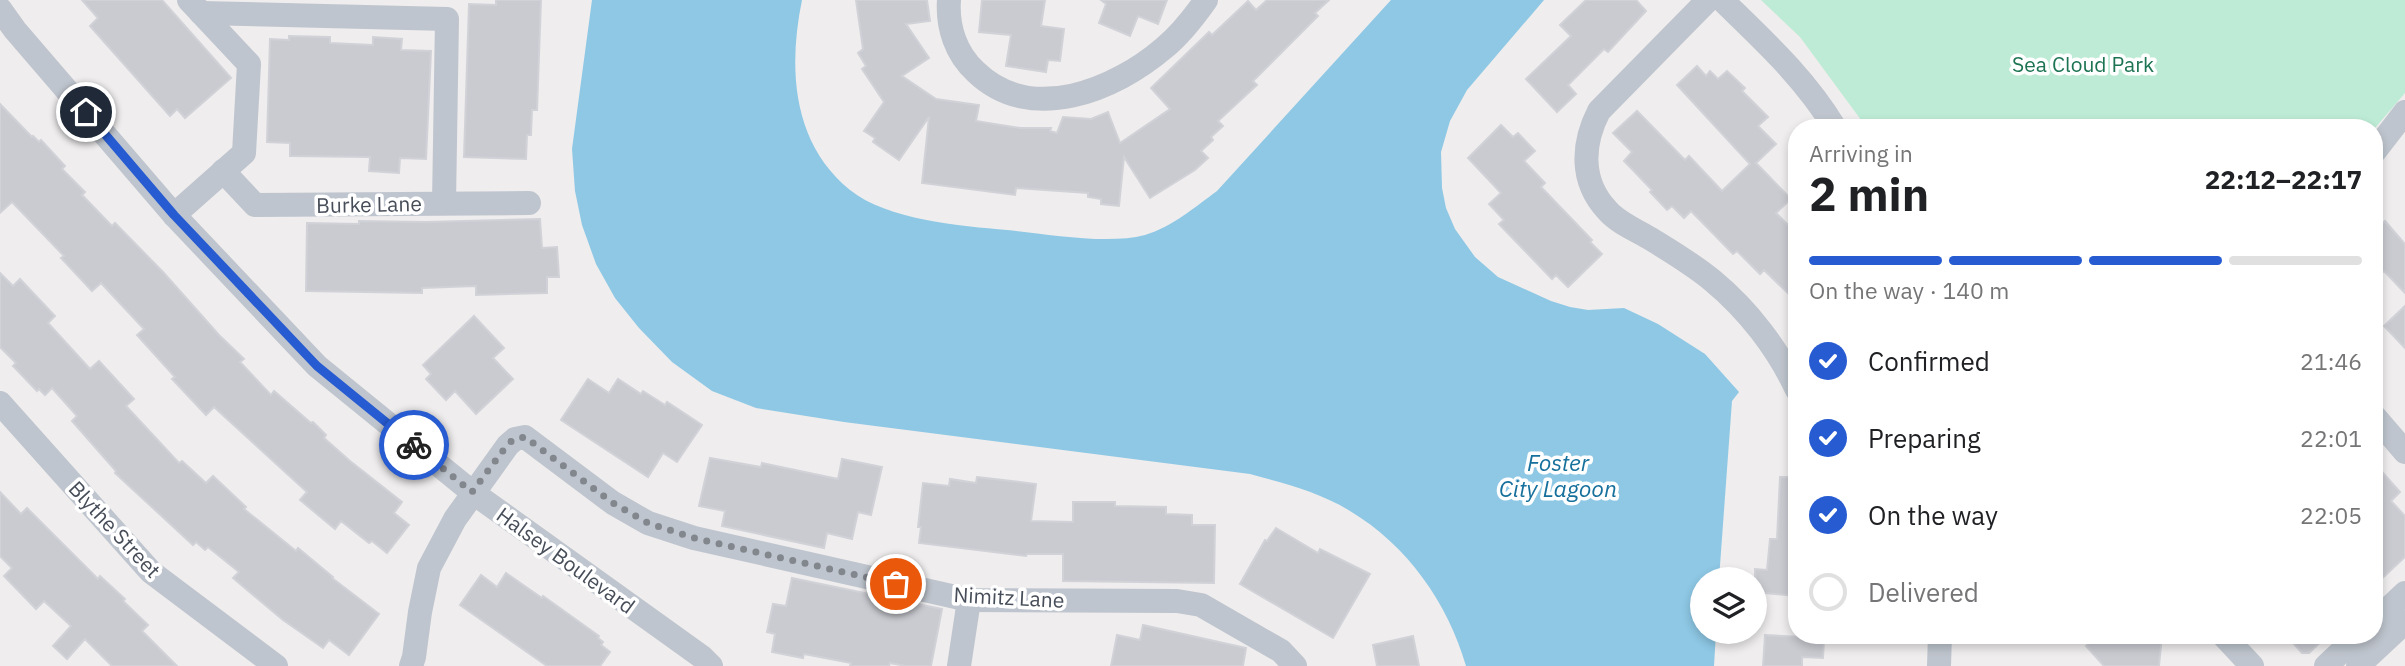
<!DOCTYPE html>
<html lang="en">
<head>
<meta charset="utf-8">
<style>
  body { margin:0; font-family:"IBM Plex Sans",sans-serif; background:#f2f2f2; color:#202124; height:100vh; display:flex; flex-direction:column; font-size:26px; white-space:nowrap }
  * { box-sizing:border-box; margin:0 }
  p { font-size:23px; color:#757577 }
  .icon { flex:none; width:38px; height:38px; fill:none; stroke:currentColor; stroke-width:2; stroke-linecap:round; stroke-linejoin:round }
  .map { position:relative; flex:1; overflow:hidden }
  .drawer { position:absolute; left:1788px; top:119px; width:595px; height:525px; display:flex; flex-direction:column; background:#fff; border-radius:28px; box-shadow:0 4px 10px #0003 }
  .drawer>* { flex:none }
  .tools { position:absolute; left:1690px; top:567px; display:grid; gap:14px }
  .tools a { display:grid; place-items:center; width:77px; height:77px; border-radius:50%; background:#fff; box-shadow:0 4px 10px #0003; font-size:35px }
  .pin { position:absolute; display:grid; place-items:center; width:60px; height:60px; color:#fff; margin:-30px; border:4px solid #fff; border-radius:50%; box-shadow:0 2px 7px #0007 }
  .courier { position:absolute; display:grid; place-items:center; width:70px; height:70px; margin:-35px; border:5px solid #265bd1; border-radius:50%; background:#fff; color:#222; box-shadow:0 2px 9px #0007 }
  .overview em { font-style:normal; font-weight:700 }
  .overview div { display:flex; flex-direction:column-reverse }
  .overview { display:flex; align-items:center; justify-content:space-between; height:119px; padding:0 21px }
  h1 { font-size:46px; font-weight:700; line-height:52px }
  .bar { display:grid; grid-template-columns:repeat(4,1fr); gap:10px 7px; align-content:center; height:84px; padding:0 21px }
  .bar i { height:9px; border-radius:5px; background:#e0e0e0 }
  .bar .on { background:#265bd1 }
  .bar p { grid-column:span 4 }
  ol { padding:0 21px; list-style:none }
  li { display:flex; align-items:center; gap:21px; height:77px }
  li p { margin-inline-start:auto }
  li .icon { padding:7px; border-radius:50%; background:#265bd1; color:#fff; stroke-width:4 }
  li:last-child { color:#757577 }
  li i { width:38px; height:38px; border:4px solid #e0e0e0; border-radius:50% }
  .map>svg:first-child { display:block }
  .green { fill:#bdebd5 }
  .water { fill:#8ec8e5 }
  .building { fill:#cacbd1; stroke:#d1d2d8; stroke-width:2 }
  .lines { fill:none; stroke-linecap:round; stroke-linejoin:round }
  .street { stroke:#bfc5ce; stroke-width:24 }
  .done { stroke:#82868d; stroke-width:7; stroke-dasharray:0 12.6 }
  .route { stroke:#265bd1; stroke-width:9 }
  .labels { text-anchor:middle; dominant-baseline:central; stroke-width:7; stroke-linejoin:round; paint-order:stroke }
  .park-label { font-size:21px; fill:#1d7453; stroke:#fff }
  .street-label { font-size:21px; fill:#474e59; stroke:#fff }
  .water-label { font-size:23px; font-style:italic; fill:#16709c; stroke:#fff }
</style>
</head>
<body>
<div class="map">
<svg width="2405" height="666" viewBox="0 0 2405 666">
  <rect width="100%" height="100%" fill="#efeded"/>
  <polygon class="green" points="1761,0 2405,0 2405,93 2375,128 1867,128 1800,37"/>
  <path class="water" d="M592,0H802C788,68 792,143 850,190C887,220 961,226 1007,230C1047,234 1107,245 1145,235C1172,227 1195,207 1217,191L1391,0H1544L1467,90L1450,121L1441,152L1442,188L1446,208L1455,229L1475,257L1498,277L1551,301L1570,307L1588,310L1624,308L1658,324L1705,354L1739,392L1732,401L1719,579H1703V632H1716L1714,666H1466C1448,603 1407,545 1350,511C1320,492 1283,483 1250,474L844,422L756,408L712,391L672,362L639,328L615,298L596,264L582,225L575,191L572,149Z"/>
  <g class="building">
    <polygon points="82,0 162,0 231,78 185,118 177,109 170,116 90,26 98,18"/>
    <polygon points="496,0 541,0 537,110 532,110 531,135 527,135 526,159 464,157 469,4 496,5"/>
    <polygon points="856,0 927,0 930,21 906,24 929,58 902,76 936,99 979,105 976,121 1020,128 1051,128 1050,131 1057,133 1063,117 1091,119 1108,112 1120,143 1170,109 1151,88 1209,32 1212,35 1248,1 1256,10 1267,0 1329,0 1315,13 1318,16 1253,81 1257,85 1218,121 1223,126 1211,137 1213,140 1201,151 1208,158 1195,170 1150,198 1124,157 1119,206 1101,204 1101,199 1088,197 1088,193 1016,188 1015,195 922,183 929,117 899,160 873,142 875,138 864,131 884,102 862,69 866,66 858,53 863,49"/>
    <polygon points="982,0 1045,0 1041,26 1064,29 1060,61 1048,60 1046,72 1006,66 1011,35 979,32"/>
    <polygon points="1101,0 1167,0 1158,24 1138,16 1130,36 1099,23 1106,4"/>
    <polygon points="1586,0 1636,0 1646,11 1608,52 1604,49 1568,85 1576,94 1557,112 1526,79 1571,36 1560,25"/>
    <polygon points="289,36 330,37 330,43 373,45 373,37 402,39 401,50 431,51 426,159 400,158 399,173 369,171 370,157 290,156 290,143 267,142 270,39 289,40"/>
    <polygon points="1697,66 1706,76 1710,71 1718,79 1727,71 1745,88 1742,91 1768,117 1758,126 1776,144 1756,163 1791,199 1776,213 1797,234 1797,302 1764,270 1760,274 1737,251 1733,254 1691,211 1684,218 1672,206 1667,210 1650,192 1652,190 1624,161 1632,152 1613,133 1637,111 1685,160 1689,156 1722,191 1750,164 1677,85"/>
    <polygon points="0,104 32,137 33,136 39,142 41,140 65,166 62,169 85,192 82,195 112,226 115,223 163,272 219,335 244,359 240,362 271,395 274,391 311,423 313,422 326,435 324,438 350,461 402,502 394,513 409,525 387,553 372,541 369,543 341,521 335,529 300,500 307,492 214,407 206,415 172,379 175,377 137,335 144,329 101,283 92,291 61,258 64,256 12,202 0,213"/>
    <polygon points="1501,125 1513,137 1518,133 1535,151 1524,161 1545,183 1541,187 1592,240 1590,242 1602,254 1568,287 1556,275 1552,279 1499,224 1504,220 1489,204 1501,193 1468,158"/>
    <polygon points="540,219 542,248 557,247 559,277 547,277 547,293 476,295 476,286 422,288 422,293 306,291 307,223 359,224 359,221 426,222"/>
    <polygon points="2385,221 2405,244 2405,293 2384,271 2375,279 2375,231"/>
    <polygon points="0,273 13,286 20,279 55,316 48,323 90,369 99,361 134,399 126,406 179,463 182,461 206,483 213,476 246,507 244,509 296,551 298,548 333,577 332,578 379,614 349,655 329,640 323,648 283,620 233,578 239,572 208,547 205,550 196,542 193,545 115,473 116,471 72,421 77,416 52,388 45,395 39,389 37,391 13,366 16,363 0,347"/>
    <polygon points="2405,306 2405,348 2384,326"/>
    <polygon points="474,316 504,348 493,358 513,379 476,414 455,391 446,400 426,379 431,374 423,365"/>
    <polygon points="588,379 609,393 618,379 641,394 643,391 665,405 667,402 702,425 677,462 663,453 648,477 561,420"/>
    <polygon points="710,458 761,467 762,463 838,479 842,459 882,467 871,515 858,512 852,539 827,533 824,548 722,526 725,511 699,506"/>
    <polygon points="2375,464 2400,492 2391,501 2405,516 2405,557 2375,585"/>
    <polygon points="977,477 1036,484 1031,521 1073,522 1073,502 1115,502 1115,506 1166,507 1166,514 1192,515 1192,525 1215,525 1214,583 1063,581 1063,554 1027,554 1026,556 919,543 921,527 918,527 923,483 949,486 950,479 976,483"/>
    <polygon points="1780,477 1797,477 1797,596 1755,592 1755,569 1767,570 1770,539 1777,539"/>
    <polygon points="0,492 21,514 27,508 98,579 100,576 125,599 123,601 148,625 142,631 177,666 112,666 85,639 67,659 53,646 71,626 44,601 36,609 4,576 12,568 0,556"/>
    <polygon points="1276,528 1318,553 1320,549 1370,574 1333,638 1240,584 1265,540 1267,541"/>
    <polygon points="506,573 542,598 543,596 599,636 598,638 603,642 601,645 610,652 600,666 547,666 460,605 481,575 497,587"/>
    <polygon points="792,578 942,609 931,666 906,666 890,663 889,666 850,666 851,663 804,654 803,658 772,652 775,634 767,632 773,604 786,606"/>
    <polygon points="1143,625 1246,648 1243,666 1111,666 1117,635 1140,640"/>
    <polygon points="1765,635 1824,638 1823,658 1802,657 1802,666 1763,666"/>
    <polygon points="2097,635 2162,635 2159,666 2104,666 2086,646"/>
    <polygon points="2286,635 2328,635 2309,653 2302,653"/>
    <polygon points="1413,636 1419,666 1377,666 1373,645"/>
  </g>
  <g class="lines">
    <g class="street">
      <path d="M949,0C947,27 956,54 976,72C1031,125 1115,90 1164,48C1180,35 1194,17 1206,0"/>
      <path d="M1708,0L1599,111C1582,144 1580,181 1607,210C1618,223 1636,230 1651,239C1672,252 1694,265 1713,281C1748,310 1778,349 1797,390"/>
      <path d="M1722,0C1764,41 1804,77 1835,128"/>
      <polyline points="0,9 15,30 174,215 317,366 472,492 702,657 711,666"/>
      <polyline points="201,13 447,19 444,203"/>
      <polyline points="2375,151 2405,112"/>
      <polyline points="223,171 255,205 529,203"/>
      <polyline points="174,215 244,153 249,64 189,0"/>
      <polyline points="0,403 151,572 276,666"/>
      <polyline points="2375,417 2405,452"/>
      <polyline points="2375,621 2405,593"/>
      <polyline points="2223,635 2252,666"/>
      <polyline points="411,666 414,657 420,612 429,568 455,519 508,445 515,439 525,437 613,503 648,523 694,538 969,600 1177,601 1201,605 1281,651 1295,666"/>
      <polyline points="959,666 969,600"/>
      <polyline points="1939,666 1940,635"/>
      <polyline points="2326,666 2359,635"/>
      <polyline points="2358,666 2405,622"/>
    </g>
  </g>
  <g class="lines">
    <polyline class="done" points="414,445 472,492 508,444 514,439 525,437 613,503 648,523 694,538 896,584"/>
    <polyline class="route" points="86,112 174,215 317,366 414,445"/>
  </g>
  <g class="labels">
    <g class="park-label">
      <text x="2083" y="64">Sea Cloud Park</text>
    </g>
    <g class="street-label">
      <text transform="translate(369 204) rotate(-1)">Burke Lane</text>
      <text transform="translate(115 529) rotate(47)">Blythe Street</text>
      <text transform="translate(566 560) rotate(36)">Halsey Boulevard</text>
      <text transform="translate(1009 597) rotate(3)">Nimitz Lane</text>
    </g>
    <g class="water-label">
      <text x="1558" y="462">Foster<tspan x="1558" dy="26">City Lagoon</tspan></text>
    </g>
  </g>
</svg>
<div class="tools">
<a><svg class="icon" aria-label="layers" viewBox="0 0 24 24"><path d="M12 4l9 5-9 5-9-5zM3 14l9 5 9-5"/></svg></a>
</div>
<div class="pin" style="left:896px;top:584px;background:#ea580c"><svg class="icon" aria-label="bag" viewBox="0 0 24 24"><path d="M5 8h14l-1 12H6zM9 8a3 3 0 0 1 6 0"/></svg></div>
<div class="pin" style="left:86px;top:112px;background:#1f2937"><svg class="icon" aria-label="home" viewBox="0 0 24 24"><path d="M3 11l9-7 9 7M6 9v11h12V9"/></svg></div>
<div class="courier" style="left:414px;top:445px"><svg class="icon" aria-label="bike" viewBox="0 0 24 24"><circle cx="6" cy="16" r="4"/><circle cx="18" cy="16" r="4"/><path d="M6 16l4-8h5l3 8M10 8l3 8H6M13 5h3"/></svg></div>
<section class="drawer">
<div class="overview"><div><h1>2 min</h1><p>Arriving in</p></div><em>22:12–22:17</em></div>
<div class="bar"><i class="on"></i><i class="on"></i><i class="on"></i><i></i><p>On the way · 140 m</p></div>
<ol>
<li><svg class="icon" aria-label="check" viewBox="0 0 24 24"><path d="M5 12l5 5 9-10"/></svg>Confirmed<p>21:46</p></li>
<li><svg class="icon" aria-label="check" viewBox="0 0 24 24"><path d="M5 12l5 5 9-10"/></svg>Preparing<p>22:01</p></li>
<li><svg class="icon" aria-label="check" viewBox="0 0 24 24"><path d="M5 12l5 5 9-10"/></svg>On the way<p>22:05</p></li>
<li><i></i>Delivered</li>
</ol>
</section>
</div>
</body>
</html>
